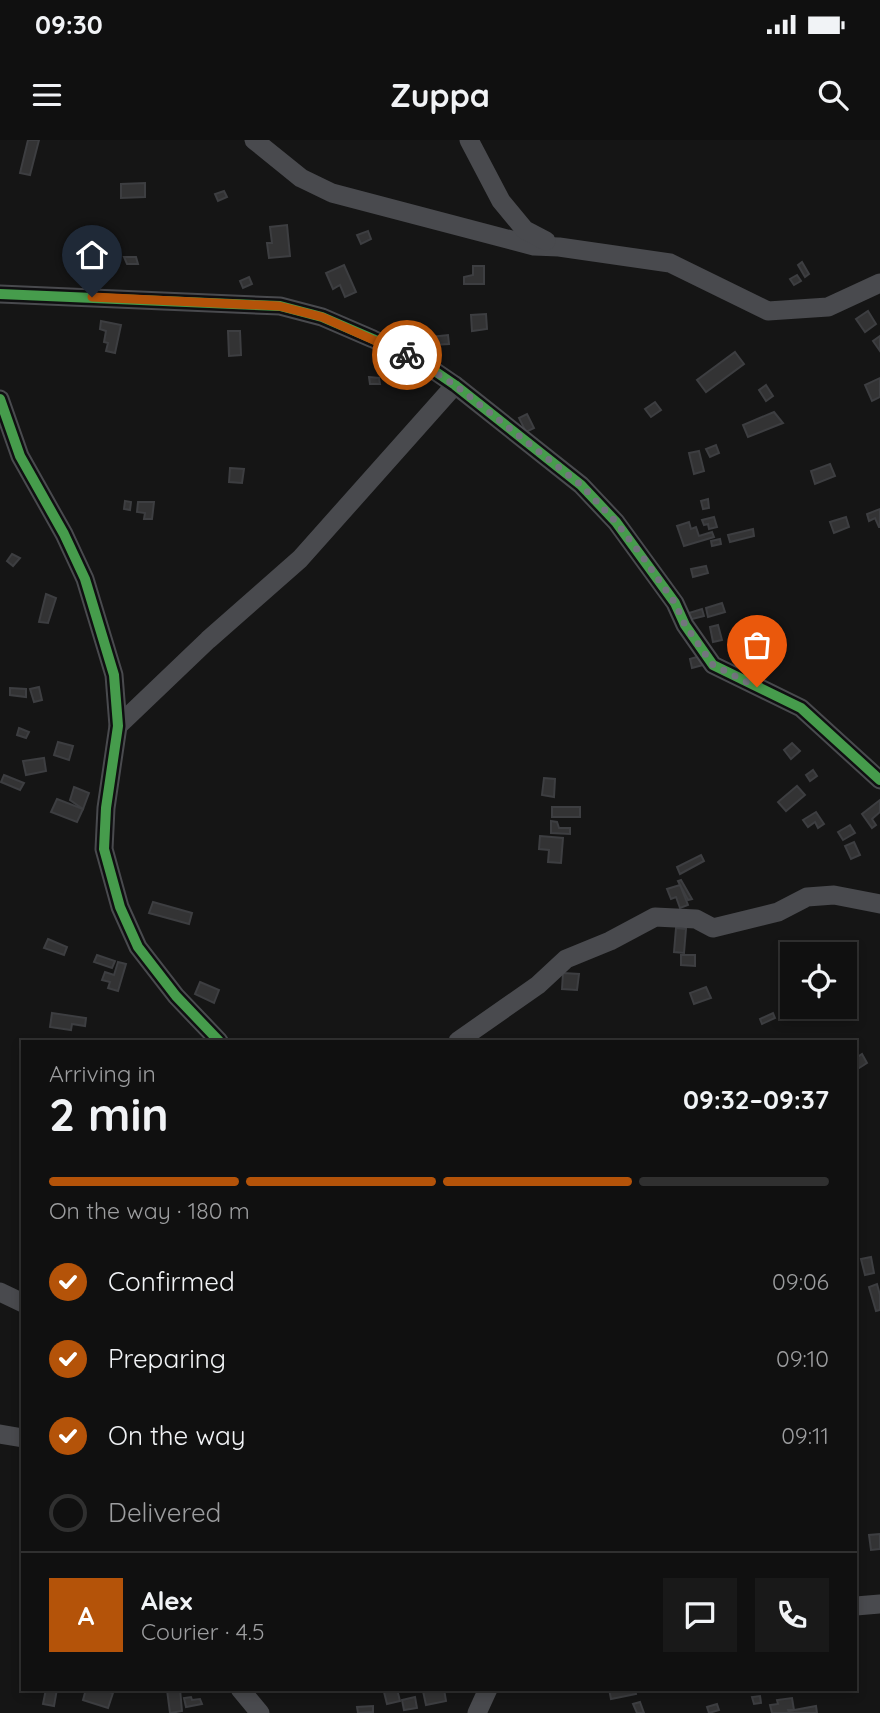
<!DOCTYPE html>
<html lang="en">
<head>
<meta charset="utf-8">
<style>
  body { margin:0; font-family:Quicksand,sans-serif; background:#191919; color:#f1f3f6; height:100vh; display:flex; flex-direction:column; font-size:26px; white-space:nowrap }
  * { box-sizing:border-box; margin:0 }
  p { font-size:23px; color:#9c9d9f }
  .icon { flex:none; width:38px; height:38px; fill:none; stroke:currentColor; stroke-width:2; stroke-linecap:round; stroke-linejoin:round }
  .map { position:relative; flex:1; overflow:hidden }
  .details { position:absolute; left:21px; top:900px; width:836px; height:651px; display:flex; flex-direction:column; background:#101010; border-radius:0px; box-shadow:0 4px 10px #0003,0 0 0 2px #303030 }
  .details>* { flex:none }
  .buttons { position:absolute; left:780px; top:802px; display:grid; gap:14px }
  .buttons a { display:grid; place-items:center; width:77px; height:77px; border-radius:0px; background:#101010; box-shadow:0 4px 10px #0003,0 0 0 2px #303030; font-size:35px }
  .pin { position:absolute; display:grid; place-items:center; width:60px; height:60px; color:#fff; margin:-72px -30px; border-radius:50% 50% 50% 0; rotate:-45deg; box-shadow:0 0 7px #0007 }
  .pin .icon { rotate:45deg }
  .courier { position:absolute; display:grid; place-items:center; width:70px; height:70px; margin:-35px; border:5px solid #b45309; border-radius:50%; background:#fff; color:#222; box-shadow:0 2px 9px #0007 }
  .summary em { font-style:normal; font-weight:700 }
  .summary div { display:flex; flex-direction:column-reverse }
  .summary { display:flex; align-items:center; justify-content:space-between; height:119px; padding:0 28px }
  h1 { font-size:46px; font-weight:700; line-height:52px }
  .bar { display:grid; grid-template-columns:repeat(4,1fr); gap:10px 7px; align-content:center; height:84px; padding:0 28px }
  .bar i { height:9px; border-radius:5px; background:#303030 }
  .bar .current { background:#b45309 }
  .bar p { grid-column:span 4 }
  .line { display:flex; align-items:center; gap:18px; padding:0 28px; border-top:2px solid #303030 }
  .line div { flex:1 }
  .round { display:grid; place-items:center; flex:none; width:74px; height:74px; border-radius:0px; background:#191919 }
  ol { padding:0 28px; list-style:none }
  li { display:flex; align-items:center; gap:21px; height:77px }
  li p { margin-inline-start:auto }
  li .icon { padding:7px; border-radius:50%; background:#b45309; color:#fff; stroke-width:4 }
  li:last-child { color:#9c9d9f }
  li i { width:38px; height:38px; border:4px solid #303030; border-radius:50% }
  .status { display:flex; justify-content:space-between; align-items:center; height:49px; padding:0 35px; background:#101010; direction:ltr }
  .status svg { height:19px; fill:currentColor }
  header { display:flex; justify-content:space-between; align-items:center; height:91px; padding:0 28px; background:#101010; font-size:32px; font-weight:700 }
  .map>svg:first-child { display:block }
  .building { fill:#333334; stroke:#3d3e41; stroke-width:2 }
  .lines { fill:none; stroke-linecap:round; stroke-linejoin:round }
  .minor { stroke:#494a4e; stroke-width:19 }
  .cycleway-casing { stroke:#0f0f11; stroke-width:15 }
  .cycleway { stroke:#469c4c; stroke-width:10 }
  .done { stroke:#73757e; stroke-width:7; stroke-dasharray:0 12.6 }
  .route { stroke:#b45309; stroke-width:9 }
</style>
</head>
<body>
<div class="status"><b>09:30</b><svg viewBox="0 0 49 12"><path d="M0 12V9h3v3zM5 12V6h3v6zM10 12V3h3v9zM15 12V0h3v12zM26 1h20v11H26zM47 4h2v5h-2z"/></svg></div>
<header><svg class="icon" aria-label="menu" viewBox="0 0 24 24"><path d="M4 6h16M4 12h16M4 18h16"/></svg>Zuppa<svg class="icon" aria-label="search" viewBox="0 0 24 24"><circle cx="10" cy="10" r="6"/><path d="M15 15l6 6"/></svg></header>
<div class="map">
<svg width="880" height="1573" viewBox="0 0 880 1573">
  <rect width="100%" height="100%" fill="#151515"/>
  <g class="building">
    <polygon points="28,0 39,0 30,35 20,33"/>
    <polygon points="145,43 145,57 121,58 121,44"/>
    <polygon points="224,51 227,57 218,61 215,54"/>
    <polygon points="287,85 290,116 269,118 267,103 272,103 270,87"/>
    <polygon points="368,91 371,99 361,104 357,95"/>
    <polygon points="124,117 136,117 138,124 127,124"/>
    <polygon points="802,122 809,134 805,137 798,125"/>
    <polygon points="344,125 356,152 345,157 340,145 333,149 326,133"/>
    <polygon points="473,126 484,126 484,144 464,144 464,137 473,135"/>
    <polygon points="797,135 801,141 794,145 790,139"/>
    <polygon points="249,137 252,144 243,148 240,141"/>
    <polygon points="868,171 876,184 865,192 856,179"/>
    <polygon points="486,174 487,189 472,191 471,175"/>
    <polygon points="101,181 121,185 115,213 106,211 108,203 104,202 106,191 100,189"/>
    <polygon points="228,191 240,191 241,215 229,216"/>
    <polygon points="448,195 449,204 432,205 431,197"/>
    <polygon points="880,196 880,211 873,201"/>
    <polygon points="735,212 744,224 706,252 697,240"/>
    <polygon points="369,237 379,238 380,244 370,244"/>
    <polygon points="880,238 880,257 872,261 865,245"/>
    <polygon points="766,245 773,256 766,261 759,250"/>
    <polygon points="655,262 661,270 651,277 645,269"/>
    <polygon points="774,272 783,283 748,297 743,285"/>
    <polygon points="527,274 534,288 526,292 519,278"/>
    <polygon points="716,305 719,313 710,317 706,309"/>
    <polygon points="699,311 704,331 694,334 689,313"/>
    <polygon points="830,324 835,336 815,344 811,331"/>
    <polygon points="230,328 244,329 242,343 229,342"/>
    <polygon points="708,359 709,368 703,369 701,361"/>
    <polygon points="125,361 131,362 130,370 124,369"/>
    <polygon points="138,362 154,362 152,379 144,379 145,373 137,372"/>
    <polygon points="880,369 880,387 879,387 875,378 869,381 867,374"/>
    <polygon points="714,377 717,387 709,389 708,384 704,385 702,380"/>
    <polygon points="846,377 849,387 834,393 830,382"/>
    <polygon points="689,382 691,389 696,387 699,396 712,392 714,397 684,406 677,386"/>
    <polygon points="753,389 754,396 730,402 728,395"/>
    <polygon points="720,399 721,404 712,406 711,401"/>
    <polygon points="12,414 20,418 13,426 7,421"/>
    <polygon points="706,426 708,433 693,437 691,429"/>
    <polygon points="46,454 56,458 48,483 39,482"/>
    <polygon points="722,463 725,472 708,477 706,468"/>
    <polygon points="702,469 704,476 688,480 686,474"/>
    <polygon points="718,485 722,500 713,502 710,487"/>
    <polygon points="700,516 703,525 692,528 690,519"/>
    <polygon points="39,547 42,560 34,562 30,549"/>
    <polygon points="10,548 26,549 26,557 10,555"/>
    <polygon points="19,588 29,592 26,598 17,595"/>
    <polygon points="58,602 73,606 69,620 54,615"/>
    <polygon points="792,603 800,611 791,619 784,610"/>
    <polygon points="44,618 46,631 26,635 23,621"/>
    <polygon points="813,630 817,636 810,641 806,635"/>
    <polygon points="4,635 24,643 20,650 1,642"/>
    <polygon points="544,638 555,639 554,657 542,655"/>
    <polygon points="797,646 805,655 786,671 778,662"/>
    <polygon points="74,647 89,653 83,669 70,660"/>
    <polygon points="57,659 83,669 77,682 51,672"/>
    <polygon points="880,660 880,672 872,679 876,685 872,688 862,674"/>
    <rect x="552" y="667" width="28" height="10"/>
    <polygon points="816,672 824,684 818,688 815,682 808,687 803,680"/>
    <polygon points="551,681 557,682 559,688 570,688 570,694 551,693"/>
    <polygon points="850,685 855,693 843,700 838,692"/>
    <polygon points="540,696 563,698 561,723 548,722 549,710 539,709"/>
    <polygon points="854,702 860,715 851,719 845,706"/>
    <polygon points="701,715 704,721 680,734 677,727"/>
    <polygon points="681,740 692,759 688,760 678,741"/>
    <polygon points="680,745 688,765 680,768 676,757 671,759 667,749"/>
    <polygon points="153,762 192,773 189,784 149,773"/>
    <polygon points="676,788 686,789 684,813 674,812"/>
    <polygon points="48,799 67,807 64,815 44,808"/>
    <polygon points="97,815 115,821 112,828 94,822"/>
    <polygon points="681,815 695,815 695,826 681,825"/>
    <polygon points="118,822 126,824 118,851 108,848 110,842 102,840 105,832 114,835"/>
    <polygon points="563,833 579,834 577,850 562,849"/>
    <polygon points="200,842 219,850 214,863 195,854"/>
    <polygon points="706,847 711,858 694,864 690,853"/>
    <polygon points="52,873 86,878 85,886 72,884 71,890 50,887"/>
    <polygon points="773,873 775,878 762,884 760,879"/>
    <polygon points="862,914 867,923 856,930 856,918"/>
    <polygon points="871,1117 874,1133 865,1135 861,1119"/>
    <polygon points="877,1144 880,1155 880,1170 876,1171 869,1147"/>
    <polygon points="880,1394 880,1409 871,1410 869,1395"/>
    <polygon points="46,1549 57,1549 54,1566 43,1564"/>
    <polygon points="86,1549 98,1549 113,1553 108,1568 83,1560"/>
    <polygon points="180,1549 182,1571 170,1573 167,1550"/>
    <polygon points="397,1549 400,1561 387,1564 384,1552"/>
    <polygon points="437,1549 444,1549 446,1561 426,1565 423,1551"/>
    <polygon points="609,1549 635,1549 636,1554 611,1559"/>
    <polygon points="760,1556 761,1563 754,1564 752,1557"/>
    <polygon points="191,1557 192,1560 200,1559 202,1564 186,1567 184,1558"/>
    <polygon points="415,1557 417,1568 404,1570 402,1560"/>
    <polygon points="792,1558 794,1570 788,1570 789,1573 772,1573 770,1565 778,1564 777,1560"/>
    <polygon points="640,1562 644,1573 637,1573 633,1564"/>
    <polygon points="717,1564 719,1570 709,1573 707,1567"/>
    <polygon points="373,1566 373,1572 358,1573 357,1567"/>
    <polygon points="816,1566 817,1573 790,1573 789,1571"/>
  </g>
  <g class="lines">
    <g class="minor">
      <polyline points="254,0 301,38 332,53 534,106 559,107 670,123 768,171 828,167 880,143"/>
      <polyline points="469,0 501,61 525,90 546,101"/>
      <polyline points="0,154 280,166 322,177 373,199 420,221 455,245 581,345 616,382 675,463 685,485 713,525 801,568 880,640"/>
      <polyline points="0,259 20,316 64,394 85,439 114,535 118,586 106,668 104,709 120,767 138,807 176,856 219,901"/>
      <polyline points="118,586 208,500 300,419 455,245"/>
      <polyline points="458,901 538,845 566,819 610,801 655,777 696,779 713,788 778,772 807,757 834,755 880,764"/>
      <polyline points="0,1152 23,1163"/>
      <polyline points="0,1294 23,1298"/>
      <polyline points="856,1466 880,1464"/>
      <polyline points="240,1549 260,1573"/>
      <polyline points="477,1573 488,1549"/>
    </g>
    <defs>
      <g id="cycleway">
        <polyline points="0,154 280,166 322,177 373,199 420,221 455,245 581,345 616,382 675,463 685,485 713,525 801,568 880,640"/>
        <polyline points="0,259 20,316 64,394 85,439 114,535 118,586 106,668 104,709 120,767 138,807 176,856 219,901"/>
      </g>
    </defs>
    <use href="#cycleway" class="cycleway-casing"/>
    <use href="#cycleway" class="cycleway"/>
  </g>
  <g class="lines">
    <polyline class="done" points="407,215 455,245 581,345 616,382 642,416 675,463 685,485 713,525 757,547"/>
    <polyline class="route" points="92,157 279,166 322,177 407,215"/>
  </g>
</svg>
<div class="buttons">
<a><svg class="icon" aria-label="locate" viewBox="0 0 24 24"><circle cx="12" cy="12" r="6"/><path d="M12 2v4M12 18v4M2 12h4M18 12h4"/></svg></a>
</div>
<div class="pin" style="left:757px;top:547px;background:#ea580c"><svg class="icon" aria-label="bag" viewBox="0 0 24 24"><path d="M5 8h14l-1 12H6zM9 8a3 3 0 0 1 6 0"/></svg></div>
<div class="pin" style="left:92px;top:157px;background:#1f2937"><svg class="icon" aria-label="home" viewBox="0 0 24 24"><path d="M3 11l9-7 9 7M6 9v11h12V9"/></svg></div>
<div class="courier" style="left:407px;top:215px"><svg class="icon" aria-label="bike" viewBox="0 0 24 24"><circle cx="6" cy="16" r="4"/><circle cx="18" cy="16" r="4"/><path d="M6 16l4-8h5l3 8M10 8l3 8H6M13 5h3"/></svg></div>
<section class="details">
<div class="summary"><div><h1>2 min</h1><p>Arriving in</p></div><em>09:32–09:37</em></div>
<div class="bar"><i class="current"></i><i class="current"></i><i class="current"></i><i></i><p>On the way · 180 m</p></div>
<ol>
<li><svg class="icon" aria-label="check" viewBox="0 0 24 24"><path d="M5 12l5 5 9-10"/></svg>Confirmed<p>09:06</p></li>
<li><svg class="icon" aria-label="check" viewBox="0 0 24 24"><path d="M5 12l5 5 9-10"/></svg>Preparing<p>09:10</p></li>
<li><svg class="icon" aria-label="check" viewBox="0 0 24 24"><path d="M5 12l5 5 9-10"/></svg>On the way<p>09:11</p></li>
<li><i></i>Delivered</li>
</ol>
<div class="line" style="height:126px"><b class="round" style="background:#b45309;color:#fff">A</b><div><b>Alex</b><p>Courier · 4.5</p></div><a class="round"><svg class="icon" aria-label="chat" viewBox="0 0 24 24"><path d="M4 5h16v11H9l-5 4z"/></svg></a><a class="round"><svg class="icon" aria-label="phone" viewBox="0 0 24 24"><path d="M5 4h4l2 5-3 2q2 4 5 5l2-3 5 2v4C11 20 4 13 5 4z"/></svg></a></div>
</section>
</div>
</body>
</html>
